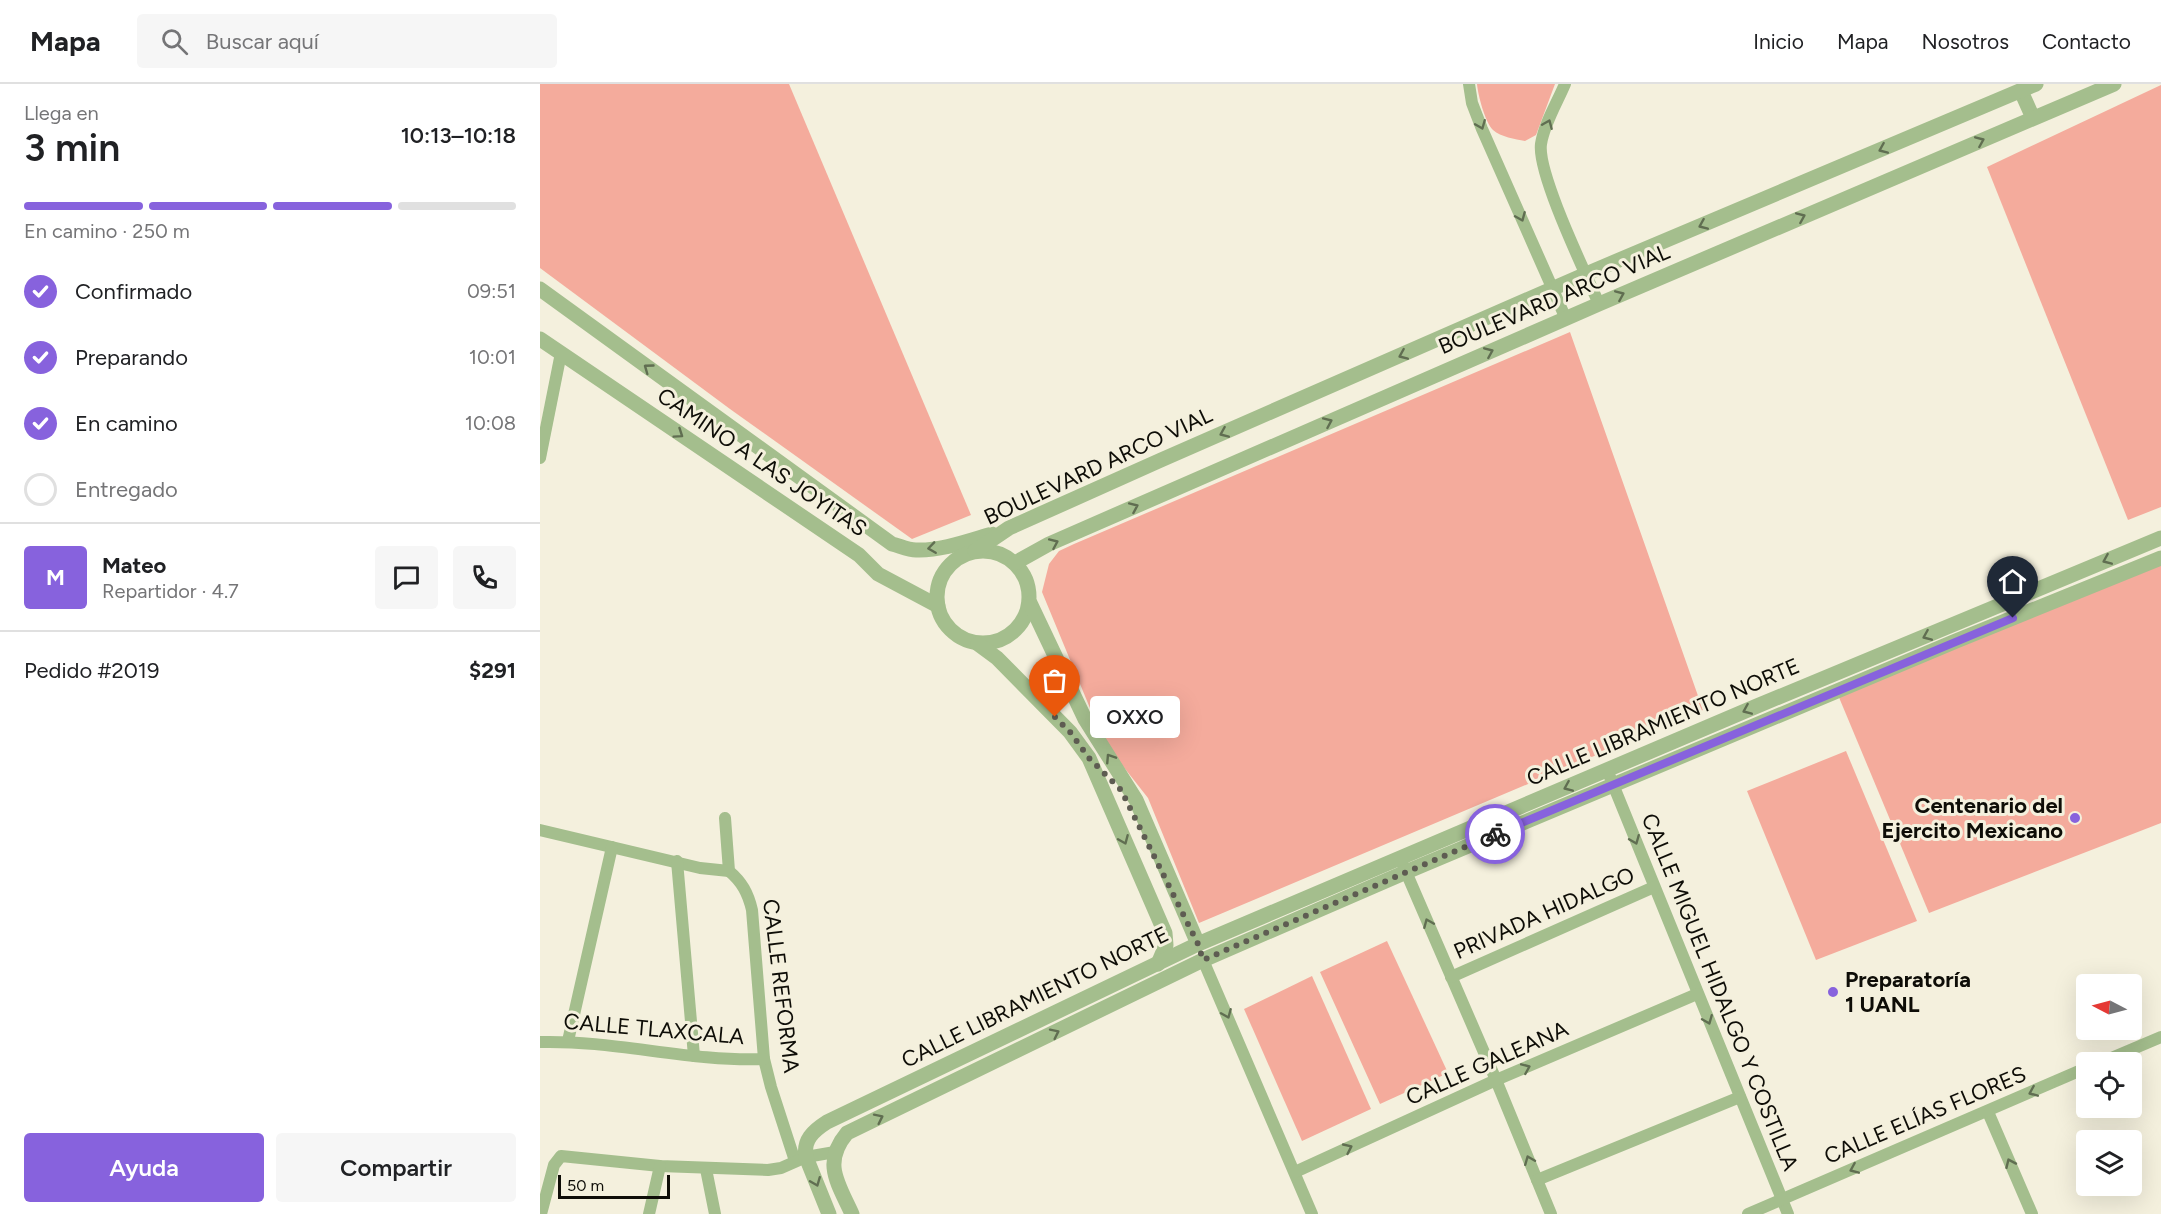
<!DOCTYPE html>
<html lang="es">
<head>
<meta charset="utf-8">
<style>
  body { margin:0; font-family:Figtree,sans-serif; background:#f6f6f6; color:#202124; height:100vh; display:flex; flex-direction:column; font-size:22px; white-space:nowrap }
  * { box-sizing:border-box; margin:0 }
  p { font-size:20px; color:#757577 }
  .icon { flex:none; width:33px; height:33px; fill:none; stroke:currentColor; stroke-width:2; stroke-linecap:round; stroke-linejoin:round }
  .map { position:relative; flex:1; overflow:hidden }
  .side { display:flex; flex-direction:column; background:#fff; width:540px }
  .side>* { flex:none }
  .needle { width:39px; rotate:276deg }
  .buttons { position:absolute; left:1536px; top:890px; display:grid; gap:12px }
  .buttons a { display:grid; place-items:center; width:66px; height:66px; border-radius:6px; background:#fff; box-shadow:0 6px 24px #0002; font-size:30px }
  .scale { position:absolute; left:18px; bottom:15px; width:112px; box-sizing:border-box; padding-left:6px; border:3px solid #0e0d07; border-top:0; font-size:16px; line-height:21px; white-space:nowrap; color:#0e0d07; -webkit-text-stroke:4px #f4f0dd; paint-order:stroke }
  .pin { position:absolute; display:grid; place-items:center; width:51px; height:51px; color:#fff; margin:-62px -26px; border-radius:50% 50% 50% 0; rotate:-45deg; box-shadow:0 0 6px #0007 }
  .pin .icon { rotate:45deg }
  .courier { position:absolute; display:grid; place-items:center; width:60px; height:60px; margin:-30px; border:4px solid #8762dd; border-radius:50%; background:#fff; color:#222; box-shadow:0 2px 8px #0007 }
  .bubble { position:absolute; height:42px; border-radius:6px; background:#fff; box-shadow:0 6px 24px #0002; font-size:20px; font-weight:600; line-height:42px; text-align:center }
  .head em { font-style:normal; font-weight:600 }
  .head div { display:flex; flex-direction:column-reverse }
  .head { display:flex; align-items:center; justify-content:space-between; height:102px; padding:0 24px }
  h1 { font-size:39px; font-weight:600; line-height:45px }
  .bar { display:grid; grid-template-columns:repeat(4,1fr); gap:9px 6px; align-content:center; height:72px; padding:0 24px }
  .bar i { height:8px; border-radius:4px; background:#e0e0e0 }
  .bar .selected { background:#8762dd }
  .bar p { grid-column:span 4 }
  .line { display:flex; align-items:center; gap:15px; padding:0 24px; border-top:2px solid #e0e0e0 }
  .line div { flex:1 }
  .round { display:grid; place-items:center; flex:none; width:63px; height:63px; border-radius:6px; background:#f6f6f6 }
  ol { padding:0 24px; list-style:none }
  li { display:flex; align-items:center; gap:18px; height:66px }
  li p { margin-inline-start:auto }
  li .icon { padding:6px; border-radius:50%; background:#8762dd; color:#fff; stroke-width:4 }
  li:last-child { color:#757577 }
  li i { width:33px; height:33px; border:3px solid #e0e0e0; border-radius:50% }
  .button { display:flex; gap:12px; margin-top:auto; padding:12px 24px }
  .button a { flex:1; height:69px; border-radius:6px; background:#8762dd; color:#fff; font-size:24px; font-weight:600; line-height:69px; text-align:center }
  .button a+a { background:#f6f6f6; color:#202124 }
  header { display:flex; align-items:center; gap:36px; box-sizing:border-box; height:84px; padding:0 30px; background:#fff; border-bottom:2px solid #e0e0e0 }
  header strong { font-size:28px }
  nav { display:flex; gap:33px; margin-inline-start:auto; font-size:21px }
  .search { width:420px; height:54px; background:#f6f6f6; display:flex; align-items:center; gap:15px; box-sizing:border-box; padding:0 21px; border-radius:6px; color:#757577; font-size:22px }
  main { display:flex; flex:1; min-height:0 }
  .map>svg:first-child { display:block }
  .green { fill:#f4ab9c }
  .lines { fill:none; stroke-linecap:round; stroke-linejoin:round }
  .minor { stroke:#a4be8d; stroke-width:12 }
  .tertiary { stroke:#a4be8d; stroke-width:15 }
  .oneway { stroke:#606e51 }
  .done { stroke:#5e5c52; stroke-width:6; stroke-dasharray:0 10.8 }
  .route { stroke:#8762dd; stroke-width:8 }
  .poi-dot { fill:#8762dd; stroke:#f4f0dd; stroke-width:2 }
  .labels { text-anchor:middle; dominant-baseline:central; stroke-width:6; stroke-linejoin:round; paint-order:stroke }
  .street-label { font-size:22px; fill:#0e0d07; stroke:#f4f0dd }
  .poi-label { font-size:22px; font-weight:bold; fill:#0e0d07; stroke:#f4f0dd; text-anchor:end }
</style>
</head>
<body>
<header>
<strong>Mapa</strong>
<div class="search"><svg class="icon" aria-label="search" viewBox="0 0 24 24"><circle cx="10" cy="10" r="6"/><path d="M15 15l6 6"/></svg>Buscar aquí</div>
<nav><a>Inicio</a><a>Mapa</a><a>Nosotros</a><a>Contacto</a></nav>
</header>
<main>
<section class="side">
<div class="head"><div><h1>3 min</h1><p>Llega en</p></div><em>10:13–10:18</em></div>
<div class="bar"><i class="selected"></i><i class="selected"></i><i class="selected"></i><i></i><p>En camino · 250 m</p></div>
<ol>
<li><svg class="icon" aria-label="check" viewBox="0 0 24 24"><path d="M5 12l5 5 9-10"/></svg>Confirmado<p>09:51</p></li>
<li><svg class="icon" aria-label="check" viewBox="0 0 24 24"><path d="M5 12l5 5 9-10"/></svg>Preparando<p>10:01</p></li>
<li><svg class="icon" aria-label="check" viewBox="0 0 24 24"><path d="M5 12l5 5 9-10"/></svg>En camino<p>10:08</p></li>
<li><i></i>Entregado</li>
</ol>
<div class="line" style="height:108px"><b class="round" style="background:#8762dd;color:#fff">M</b><div><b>Mateo</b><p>Repartidor · 4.7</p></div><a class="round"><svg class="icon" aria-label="chat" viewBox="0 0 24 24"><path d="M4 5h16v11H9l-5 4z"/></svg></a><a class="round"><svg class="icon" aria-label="phone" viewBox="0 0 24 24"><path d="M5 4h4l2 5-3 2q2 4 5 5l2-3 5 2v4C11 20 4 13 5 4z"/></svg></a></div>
<div class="line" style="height:78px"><div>Pedido #2019</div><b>$291</b></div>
<div class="button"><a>Ayuda</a><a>Compartir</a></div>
</section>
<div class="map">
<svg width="1621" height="1130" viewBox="0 0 1621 1130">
  <rect width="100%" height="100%" fill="#f4f0dd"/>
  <g class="green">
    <polygon points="0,0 249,0 431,431 372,455 190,325 0,184"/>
    <path d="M937,0H1015L996,51L985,57C975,55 961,53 953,46C945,38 938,11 937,0Z"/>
    <polygon points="1621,1 1621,423 1588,436 1447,83"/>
    <polygon points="1030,248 1163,626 659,839 608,714 564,658 502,508 509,480 519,467 534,460"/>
    <polygon points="1621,476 1621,739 1389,829 1298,611"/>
    <polygon points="1306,667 1377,837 1276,876 1207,707"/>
    <polygon points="847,857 908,989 840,1020 780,888"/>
    <polygon points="772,892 831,1025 762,1057 704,925"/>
  </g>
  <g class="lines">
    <g class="minor">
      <polyline points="929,0 932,19 942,45 1026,235"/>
      <path d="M1025,0C1017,19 1004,40 1001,60C997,89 1045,188 1059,220"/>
      <polyline points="0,374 21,269"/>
      <polyline points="1070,693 1248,1130"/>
      <path d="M185,734L189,787C202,798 208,809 212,826L224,975L231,1003L255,1077"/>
      <polyline points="0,746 160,784 189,787"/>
      <polyline points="137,777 154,972"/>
      <polyline points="863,781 956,996 1011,1130"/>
      <polyline points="663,876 772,1130"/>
      <polyline points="911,893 1114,803"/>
      <polyline points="28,957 72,763"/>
      <path d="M0,958C75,956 149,978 224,975"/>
      <polyline points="1562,978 1621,953"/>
      <polyline points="1448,1028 1492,1130"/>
      <polyline points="166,1085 175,1130"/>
      <polyline points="755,1088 956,996 1157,910"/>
      <polyline points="997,1096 1200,1013"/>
      <polyline points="1,1130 14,1081 21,1072 120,1082 228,1086 241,1084 266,1073 295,1068"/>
      <polyline points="109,1130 120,1082"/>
      <polyline points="1208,1130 1546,984"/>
    </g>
    <g class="tertiary">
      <polyline points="1481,7 1493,34"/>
      <path d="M0,205L352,460C360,462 368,466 376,466C401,467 428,457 452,450"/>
      <polyline points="0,255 319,471 338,490 398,522"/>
      <circle cx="443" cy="513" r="46"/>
      <polyline points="435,467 469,444 621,376 1046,190 1496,0"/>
      <polyline points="475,479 509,460 1059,220 1574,0"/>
      <polyline points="490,519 545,635 596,716 658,860"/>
      <polyline points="438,560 457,574 530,648 549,674 625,849 626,861 618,880"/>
      <path d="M289,1130L266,1073C263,1056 273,1047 287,1038L658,860L1217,622L1621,454"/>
      <path d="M312,1130C298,1099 282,1079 307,1049L663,876L866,788L1416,557L1621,474"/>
    </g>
  </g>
  <defs><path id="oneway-chevron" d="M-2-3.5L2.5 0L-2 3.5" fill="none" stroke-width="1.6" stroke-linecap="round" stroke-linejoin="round" transform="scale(1.5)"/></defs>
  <g class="oneway">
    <use href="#oneway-chevron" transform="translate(1008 40) rotate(-67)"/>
    <use href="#oneway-chevron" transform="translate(941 41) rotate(68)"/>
    <use href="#oneway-chevron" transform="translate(1440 57) rotate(-23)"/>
    <use href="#oneway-chevron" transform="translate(1343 65) rotate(157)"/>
    <use href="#oneway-chevron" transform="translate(981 133) rotate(67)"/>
    <use href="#oneway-chevron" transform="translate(1261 133) rotate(-23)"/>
    <use href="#oneway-chevron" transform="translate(1163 141) rotate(157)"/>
    <use href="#oneway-chevron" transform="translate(1080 211) rotate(-23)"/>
    <use href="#oneway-chevron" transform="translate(949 268) rotate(-23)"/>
    <use href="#oneway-chevron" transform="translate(863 271) rotate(157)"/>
    <use href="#oneway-chevron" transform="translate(108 284) rotate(-144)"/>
    <use href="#oneway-chevron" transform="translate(788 338) rotate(-24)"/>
    <use href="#oneway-chevron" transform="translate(684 349) rotate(157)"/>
    <use href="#oneway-chevron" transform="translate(139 350) rotate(34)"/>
    <use href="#oneway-chevron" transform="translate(594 423) rotate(-24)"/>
    <use href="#oneway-chevron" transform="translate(514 459) rotate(-24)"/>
    <use href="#oneway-chevron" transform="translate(392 464) rotate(172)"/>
    <use href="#oneway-chevron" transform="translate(1567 476) rotate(157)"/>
    <use href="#oneway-chevron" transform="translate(1387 552) rotate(157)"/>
    <use href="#oneway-chevron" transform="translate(1207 626) rotate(157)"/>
    <use href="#oneway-chevron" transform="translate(570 674) rotate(-123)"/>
    <use href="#oneway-chevron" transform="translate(1028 703) rotate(157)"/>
    <use href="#oneway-chevron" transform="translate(584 756) rotate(67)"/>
    <use href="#oneway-chevron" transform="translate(1095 756) rotate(68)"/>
    <use href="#oneway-chevron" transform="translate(888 839) rotate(-113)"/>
    <use href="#oneway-chevron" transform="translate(687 930) rotate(67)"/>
    <use href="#oneway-chevron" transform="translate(1168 936) rotate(68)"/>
    <use href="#oneway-chevron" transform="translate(515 949) rotate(-26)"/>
    <use href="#oneway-chevron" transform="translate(986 984) rotate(-23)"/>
    <use href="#oneway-chevron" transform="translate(1493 1008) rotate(157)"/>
    <use href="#oneway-chevron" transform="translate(339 1034) rotate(-26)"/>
    <use href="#oneway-chevron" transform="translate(808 1064) rotate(-25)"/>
    <use href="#oneway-chevron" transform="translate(989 1076) rotate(-112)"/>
    <use href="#oneway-chevron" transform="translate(1470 1079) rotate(-114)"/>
    <use href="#oneway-chevron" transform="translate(1314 1085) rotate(157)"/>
    <use href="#oneway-chevron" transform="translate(276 1098) rotate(68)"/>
  </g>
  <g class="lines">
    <polyline class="done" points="515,633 530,648 549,674 581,706 658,860 663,876 955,750"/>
    <polyline class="route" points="955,750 1473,534"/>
  </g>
  <g class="poi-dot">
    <circle cx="1535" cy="734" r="6"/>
    <circle cx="1293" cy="908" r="6"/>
  </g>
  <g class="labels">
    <g class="street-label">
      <text transform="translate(1014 215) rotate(-23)">BOULEVARD ARCO VIAL</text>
      <text transform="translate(222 378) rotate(34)">CAMINO A LAS JOYITAS</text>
      <text transform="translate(558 382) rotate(-25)">BOULEVARD ARCO VIAL</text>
      <text transform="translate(1123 638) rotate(-23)">CALLE LIBRAMIENTO NORTE</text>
      <text transform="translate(1004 829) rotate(-24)">PRIVADA HIDALGO</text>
      <text transform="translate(241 902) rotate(83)">CALLE REFORMA</text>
      <text transform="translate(1180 908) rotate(68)">CALLE MIGUEL HIDALGO Y COSTILLA</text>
      <text transform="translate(495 913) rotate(-26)">CALLE LIBRAMIENTO NORTE</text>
      <text transform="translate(114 945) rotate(5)">CALLE TLAXCALA</text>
      <text transform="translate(947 979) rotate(-24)">CALLE GALEANA</text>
      <text transform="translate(1385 1031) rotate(-23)">CALLE ELÍAS FLORES</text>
    </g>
    <g class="poi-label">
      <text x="1523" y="721">Centenario del<tspan x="1523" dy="25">Ejercito Mexicano</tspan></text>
      <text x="1305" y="895" text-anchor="start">Preparatoría<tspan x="1305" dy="25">1 UANL</tspan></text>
    </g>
  </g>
</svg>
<div class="buttons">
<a><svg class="needle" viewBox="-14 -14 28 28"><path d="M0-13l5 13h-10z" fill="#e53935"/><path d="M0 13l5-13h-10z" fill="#757577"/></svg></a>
<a><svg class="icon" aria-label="locate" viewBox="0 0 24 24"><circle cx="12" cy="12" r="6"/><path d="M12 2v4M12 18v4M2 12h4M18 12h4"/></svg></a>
<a><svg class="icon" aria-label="layers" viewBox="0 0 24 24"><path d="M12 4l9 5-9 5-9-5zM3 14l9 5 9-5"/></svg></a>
</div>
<div class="scale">50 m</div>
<div class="pin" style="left:515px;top:633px;background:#ea580c"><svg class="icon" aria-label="bag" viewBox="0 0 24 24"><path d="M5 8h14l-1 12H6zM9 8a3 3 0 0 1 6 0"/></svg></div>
<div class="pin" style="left:1473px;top:534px;background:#1f2937"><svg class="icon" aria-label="home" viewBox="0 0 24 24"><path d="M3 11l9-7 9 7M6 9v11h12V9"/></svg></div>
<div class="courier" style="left:955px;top:750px"><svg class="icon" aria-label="bike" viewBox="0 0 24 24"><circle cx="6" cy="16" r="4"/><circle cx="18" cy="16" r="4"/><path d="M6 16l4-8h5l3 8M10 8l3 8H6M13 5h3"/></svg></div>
<div class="bubble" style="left:550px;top:612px;width:90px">OXXO</div>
</div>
</main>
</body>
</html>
